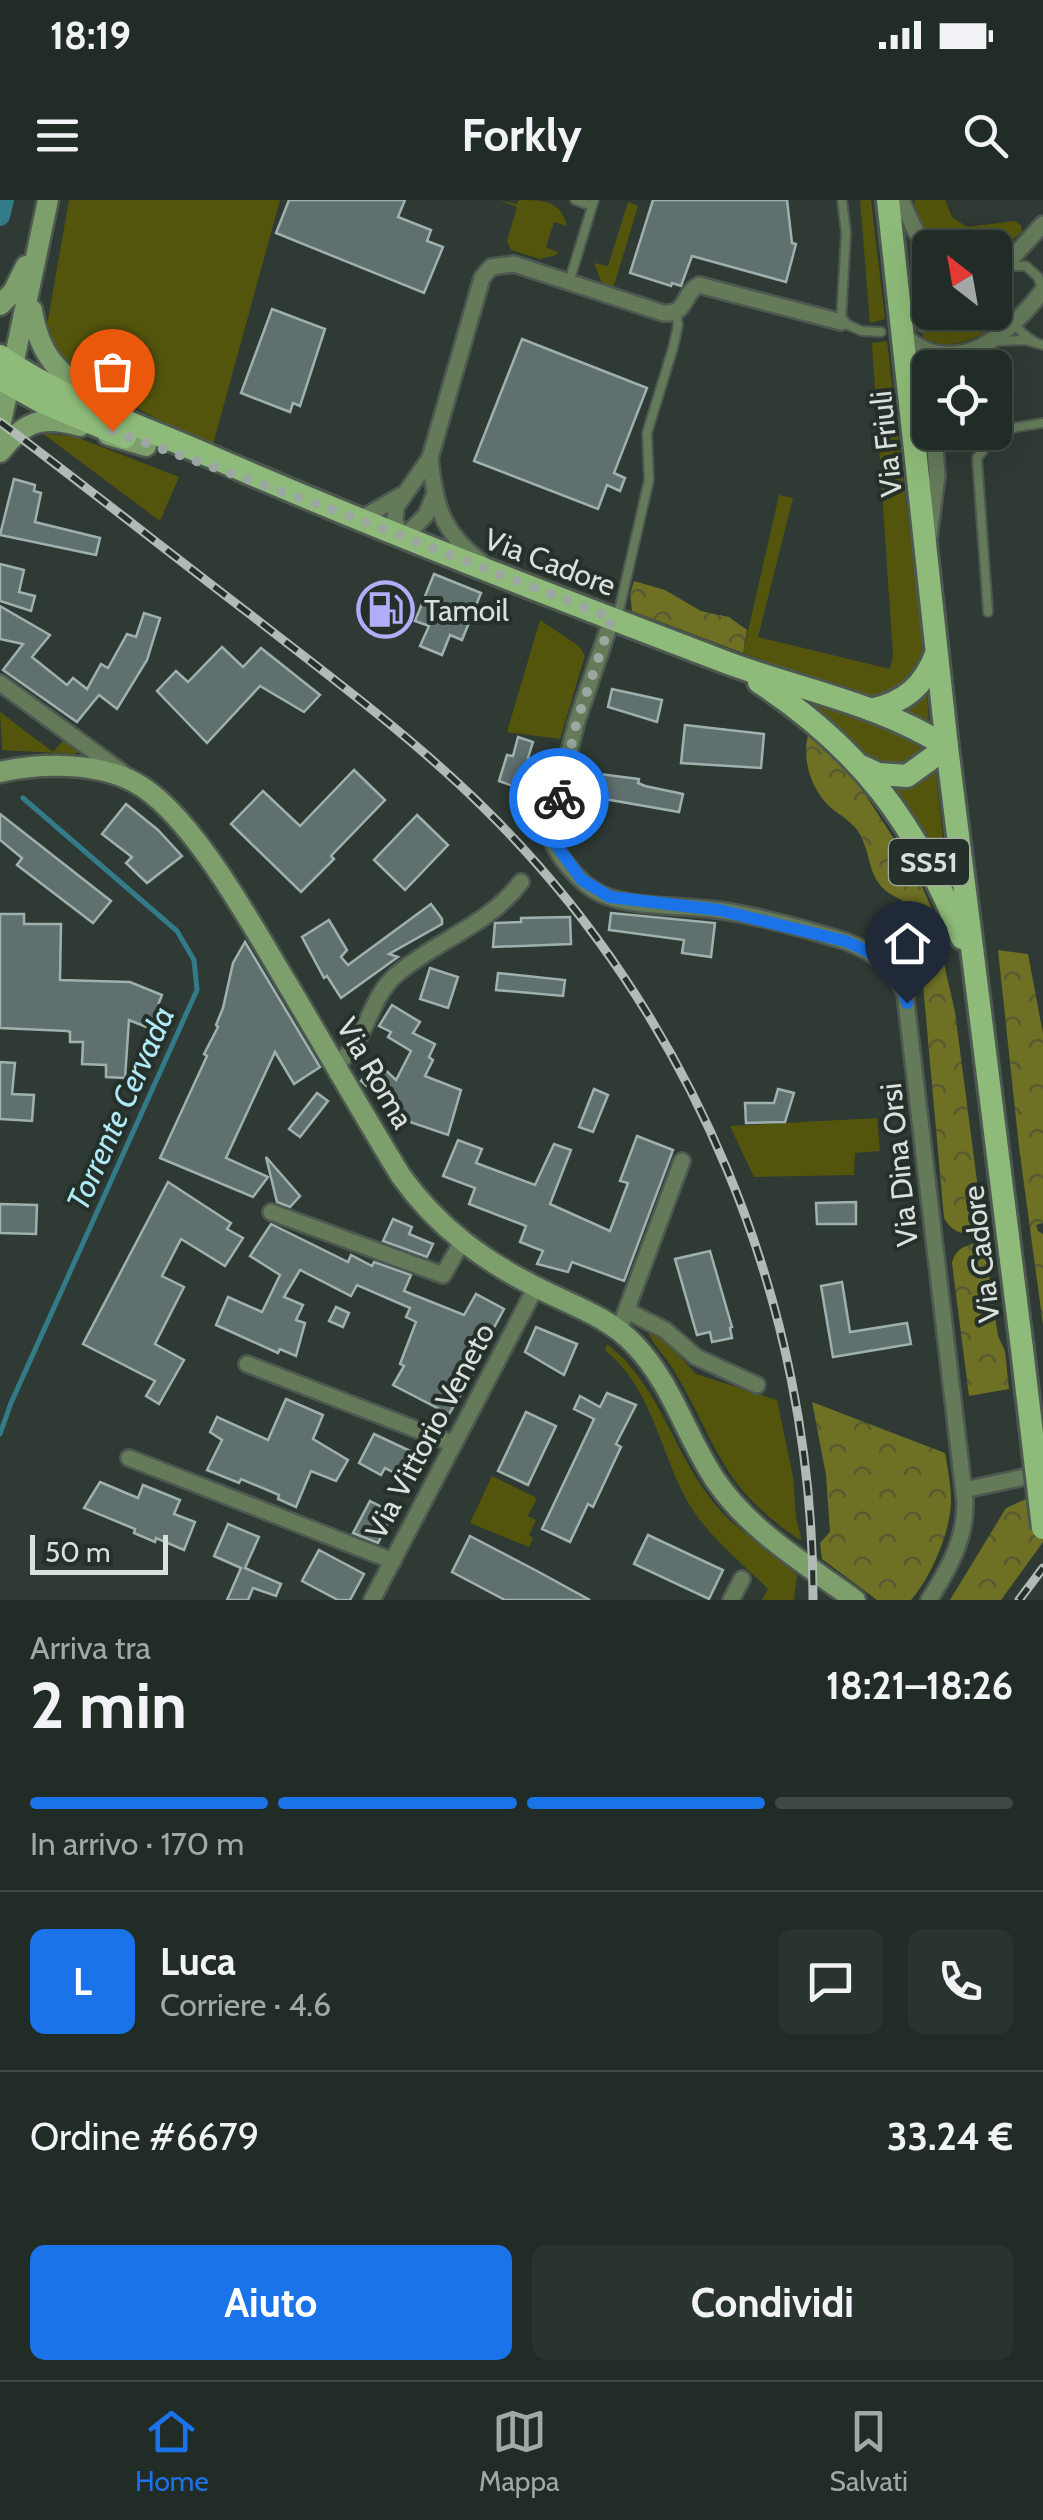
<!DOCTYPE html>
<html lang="it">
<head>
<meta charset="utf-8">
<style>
  body { margin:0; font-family:Cabin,sans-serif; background:#2a342e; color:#f1f3f6; height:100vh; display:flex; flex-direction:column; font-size:38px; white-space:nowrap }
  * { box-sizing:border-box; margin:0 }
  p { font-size:32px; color:#a2a7a7 }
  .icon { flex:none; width:55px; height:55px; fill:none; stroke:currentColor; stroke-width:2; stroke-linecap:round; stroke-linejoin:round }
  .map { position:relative; height:1400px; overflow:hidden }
  .sheet { display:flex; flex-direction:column; background:#222c26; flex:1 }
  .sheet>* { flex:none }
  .needle { width:65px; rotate:329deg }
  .controls { position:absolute; left:912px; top:30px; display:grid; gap:20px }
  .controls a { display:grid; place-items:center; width:100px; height:100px; border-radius:15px; background:#222c26; box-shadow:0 10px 40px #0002,0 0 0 2px #3f4843; font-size:50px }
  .scale { position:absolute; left:30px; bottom:25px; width:138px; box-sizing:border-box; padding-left:10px; border:5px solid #d9e1dc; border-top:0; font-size:28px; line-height:35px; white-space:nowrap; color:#d9e1dc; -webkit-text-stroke:8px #243029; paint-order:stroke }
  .pin { position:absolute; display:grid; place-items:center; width:85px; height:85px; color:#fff; margin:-102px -42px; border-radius:50% 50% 50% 0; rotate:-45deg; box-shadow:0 0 10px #0007 }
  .pin .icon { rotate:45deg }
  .courier { position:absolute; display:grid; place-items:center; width:100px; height:100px; margin:-50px; border:8px solid #1a73e8; border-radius:50%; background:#fff; color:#222; box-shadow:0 2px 12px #0007 }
  .head em { font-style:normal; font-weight:800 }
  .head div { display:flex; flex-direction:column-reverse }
  .head { display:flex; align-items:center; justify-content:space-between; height:170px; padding:0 30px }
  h1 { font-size:65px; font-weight:800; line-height:75px }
  .bar { display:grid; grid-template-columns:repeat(4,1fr); gap:15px 10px; align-content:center; height:120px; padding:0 30px }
  .bar i { height:12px; border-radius:8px; background:#3f4843 }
  .bar .current { background:#1a73e8 }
  .bar p { grid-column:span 4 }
  .line { display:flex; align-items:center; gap:25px; padding:0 30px; border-top:2px solid #3f4843 }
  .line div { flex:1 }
  .round { display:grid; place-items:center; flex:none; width:105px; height:105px; border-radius:15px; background:#2a342e }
  .primary-button { display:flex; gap:20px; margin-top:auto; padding:20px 30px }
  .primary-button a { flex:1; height:115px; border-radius:15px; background:#1a73e8; color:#fff; font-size:40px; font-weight:800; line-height:115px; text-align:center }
  .primary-button a+a { background:#2a342e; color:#f1f3f6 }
  .status { display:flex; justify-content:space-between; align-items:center; height:70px; padding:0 50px; background:#222c26; direction:ltr }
  .status svg { height:28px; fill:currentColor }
  header { display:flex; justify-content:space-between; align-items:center; height:130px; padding:0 30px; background:#222c26; font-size:45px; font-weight:800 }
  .dock { display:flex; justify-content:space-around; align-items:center; height:140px; border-top:2px solid #3f4843; background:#222c26; font-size:28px; color:#a2a7a7 }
  .dock a { display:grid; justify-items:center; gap:5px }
  .dock .current { color:#1a73e8 }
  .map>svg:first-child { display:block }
  .grass { fill:#54550c }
  .forest { fill:url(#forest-crowns) }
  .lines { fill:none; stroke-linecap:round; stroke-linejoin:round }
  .stream { stroke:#337b88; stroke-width:5 }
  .canal { stroke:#337b88; stroke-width:20 }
  .building { fill:#60706e; stroke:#9fb1ae; stroke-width:2.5 }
  .lane-casing { stroke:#4d5851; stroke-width:12 }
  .street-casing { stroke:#4d5851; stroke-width:20 }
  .secondary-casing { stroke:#4d5851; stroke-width:25 }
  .primary-casing { stroke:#4d5851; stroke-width:28 }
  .lane { stroke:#647a59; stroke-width:8 }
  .street { stroke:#647a59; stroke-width:15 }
  .secondary { stroke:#7c9f6b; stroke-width:20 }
  .primary { stroke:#8ebb79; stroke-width:22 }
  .rail-casing { stroke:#b1bab5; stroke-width:9 }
  .rail { stroke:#243029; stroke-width:5; stroke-dasharray:15; stroke-linecap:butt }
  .primary-bridge-casing { stroke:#4d5851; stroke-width:28; stroke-linecap:butt }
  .primary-bridge { stroke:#8ebb79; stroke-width:22 }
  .done { stroke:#9da7a1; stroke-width:10; stroke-dasharray:0 18 }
  .route { stroke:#1a73e8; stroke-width:12 }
  .labels { text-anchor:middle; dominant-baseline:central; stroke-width:8; stroke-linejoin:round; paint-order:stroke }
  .shield { fill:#243029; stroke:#a3aca6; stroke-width:2.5 }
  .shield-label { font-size:28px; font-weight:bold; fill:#d9e1dc }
  .street-label { font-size:30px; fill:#d9e1dc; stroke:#243029 }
  .poi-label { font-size:30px; fill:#d9e1dc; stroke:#243029; text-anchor:start }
  .water-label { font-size:32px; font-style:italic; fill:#afe9f5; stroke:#243029 }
</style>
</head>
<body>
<div class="status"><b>18:19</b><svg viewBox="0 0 49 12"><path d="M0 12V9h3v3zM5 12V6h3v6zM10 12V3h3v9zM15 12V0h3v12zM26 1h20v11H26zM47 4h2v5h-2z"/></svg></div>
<header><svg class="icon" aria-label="menu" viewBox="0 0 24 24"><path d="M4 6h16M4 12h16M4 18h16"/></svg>Forkly<svg class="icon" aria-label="search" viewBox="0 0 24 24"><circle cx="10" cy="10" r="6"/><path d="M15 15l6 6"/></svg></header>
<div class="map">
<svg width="1043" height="1400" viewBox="0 0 1043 1400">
  <defs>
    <pattern id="forest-crowns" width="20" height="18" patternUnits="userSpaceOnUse" patternTransform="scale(2.5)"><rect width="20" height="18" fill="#6e7024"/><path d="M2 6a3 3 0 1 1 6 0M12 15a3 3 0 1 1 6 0" fill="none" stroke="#585a33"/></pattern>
  </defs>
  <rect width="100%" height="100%" fill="#2e3a33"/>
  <g class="grass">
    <polygon points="69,0 280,0 212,248 75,175 60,163 46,131"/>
    <path d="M499,0L517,4L519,0C542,0 561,0 567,26L554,22L546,47L558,52L556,55L540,59L511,50L507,41L517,7Z"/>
    <polygon points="860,0 871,0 885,119 870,123"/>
    <path d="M914,0H945L952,17L967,27L1015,21L1021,25L1022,32L995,53V48C953,48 923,50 914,0Z"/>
    <polygon points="628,2 638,6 613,89 601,81 594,63 608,66"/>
    <polygon points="916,46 930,55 930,87 922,91"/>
    <path d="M983,117H996L1001,121C983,137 944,155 923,137V133Z"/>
    <polygon points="887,141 923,444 921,459 911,484 874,500 857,498 743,453 779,295 793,298 758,437 890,469 893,456 872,143"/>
    <polygon points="42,233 76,237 179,277 160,321"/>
    <polygon points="540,420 579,446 585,456 560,539 507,532"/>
    <polygon points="789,490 929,546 910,566 875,566"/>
    <polygon points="924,495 927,495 929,524 898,513"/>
    <polygon points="0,512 53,552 63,541 78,552 75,554 2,550"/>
    <polygon points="933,572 936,573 946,666 893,588"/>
    <polygon points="877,918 880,951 855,953 854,975 754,977 730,926"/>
    <path d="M648,1132L667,1142L696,1174L777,1200L793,1277L796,1318L802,1341C720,1288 719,1246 673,1169C666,1157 651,1142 648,1132Z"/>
    <path d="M607,1144C658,1184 672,1248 710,1298C734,1331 769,1347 797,1375L794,1400H762L768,1389C740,1361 703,1332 685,1297C658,1245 652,1189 605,1150Z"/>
    <polygon points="492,1276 537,1298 528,1316 536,1320 529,1335 533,1338 529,1347 470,1323"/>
  </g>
  <g class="forest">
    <polygon points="634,381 665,390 701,411 729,417 747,430 743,453 632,411 630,394"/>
    <path d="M809,532L854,577L916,673L931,707L955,812L991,1089L998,1136L1005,1151L1009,1189L969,1196L952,1063C957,1045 968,1046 983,1041L982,1033C964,1034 954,1035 944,1018L920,751L902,700C863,683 876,661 858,631C850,620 837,614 828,605C810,587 801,556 809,532Z"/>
    <polygon points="998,750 1028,754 1043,834 1043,1023 1036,1025 1038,1031 1043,1034 1043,1125 1019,947"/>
    <path d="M812,1202L945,1253C948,1269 951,1286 951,1302C950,1333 931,1377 911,1400H877L822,1359L820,1343L830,1332L826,1275Z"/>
    <polygon points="1043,1291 1043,1342 1001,1400 950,1400 1006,1308"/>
  </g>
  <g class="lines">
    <polyline class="stream" points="0,1234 11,1203 197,790 194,760 177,731 23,598"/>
    <polyline class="canal" points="0,16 4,0"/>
  </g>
  <g class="building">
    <polygon points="289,0 405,0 398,17 431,30 427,41 443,47 424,93 276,33"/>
    <polygon points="653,0 787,0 792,43 796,44 786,82 692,56 681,86 672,83 671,86 630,73"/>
    <polygon points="272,109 325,129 300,206 293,203 290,212 241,193"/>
    <polygon points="522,139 647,188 614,273 625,278 620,291 607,285 598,309 474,261"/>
    <polygon points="14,279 35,285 34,291 41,293 35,322 100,338 96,355 0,335"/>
    <polygon points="0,364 24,370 19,392 35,396 31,411 0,401"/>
    <polygon points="434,374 481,393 462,440 450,435 442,455 420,446 429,426 415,421"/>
    <polygon points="0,406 50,435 32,457 67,485 73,478 87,489 101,464 108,468 127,434 136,437 144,413 160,418 147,460 117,509 99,495 77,522 3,470 23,444 0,439"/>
    <polygon points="222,447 243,467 261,448 320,495 304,512 260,486 207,543 157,491 176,471 188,482"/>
    <polygon points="612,489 662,500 657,522 608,507"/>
    <polygon points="685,525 764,534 761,568 681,563"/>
    <polygon points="518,537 533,542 528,558 554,566 546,598 499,581 507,555 513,556"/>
    <polygon points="354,570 385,600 331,656 334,659 301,692 231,624 263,591 300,626"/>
    <polygon points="576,571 639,579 638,583 645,586 683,594 679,612 570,593"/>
    <polygon points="126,604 158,630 182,656 147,683 126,663 132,657 102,634"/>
    <polygon points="0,614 111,701 93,723 17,665 22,658 0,640"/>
    <polygon points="417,615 448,645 405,690 374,660"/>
    <polygon points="431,704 442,719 442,724 389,754 398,757 341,798 327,776 324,778 302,737 329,720 347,750 341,757 348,765"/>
    <polygon points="611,713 715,723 711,757 682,753 684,740 609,730"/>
    <polygon points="0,714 24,714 24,724 61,724 60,780 130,782 162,795 149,828 129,820 125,878 106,877 106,865 82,864 83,842 70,842 70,832 67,831 0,828"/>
    <polygon points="570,717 571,744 493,747 495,723 521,722 521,718"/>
    <polygon points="245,742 320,867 294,884 275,852 226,958 268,977 253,997 160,958 207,856 204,854 218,827 216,825 223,808 233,763"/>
    <polygon points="430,768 458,777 448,808 420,799"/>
    <polygon points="498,773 565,780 563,796 496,790"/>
    <polygon points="392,805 420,822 413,833 435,844 429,857 433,860 425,876 461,890 448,935 404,920 361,881 378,863 396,880 411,851 388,837 391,832 379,826"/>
    <polygon points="0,862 15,863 12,894 34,895 32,921 0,919"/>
    <polygon points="594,889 608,895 593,932 579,927"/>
    <polygon points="778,889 794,893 785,922 746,923 745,903 774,903"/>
    <polygon points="317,893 328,901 300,937 289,929"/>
    <polygon points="637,936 673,950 624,1081 572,1062 568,1072 537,1064 543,1051 520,1042 526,1026 469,1004 475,988 443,976 458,940 482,949 476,963 535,985 554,944 571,950 550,1004 610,1031 628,983 620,981"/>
    <polygon points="266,957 300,996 290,1007 277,1002"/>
    <polygon points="168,982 231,1023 227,1029 243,1038 225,1066 181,1039 162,1076 184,1087 155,1144 184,1160 159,1204 146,1196 155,1181 83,1144"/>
    <polygon points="856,1002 856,1024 817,1024 816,1003"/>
    <polygon points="0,1004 37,1005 36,1034 0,1033"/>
    <polygon points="393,1019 412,1027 409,1034 433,1044 427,1057 383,1041"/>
    <polygon points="271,1024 348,1062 351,1055 372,1066 374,1062 411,1075 404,1091 464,1115 476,1094 504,1109 491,1133 487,1131 475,1158 480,1160 474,1173 449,1214 393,1185 404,1166 400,1164 416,1122 406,1117 410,1108 357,1085 351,1096 300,1070 284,1097 303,1105 296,1120 305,1123 296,1156 280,1149 278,1153 216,1125 228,1097 262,1112 280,1075 250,1056"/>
    <polygon points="710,1051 732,1127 730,1128 732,1138 712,1142 710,1132 697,1135 675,1059"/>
    <polygon points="842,1082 850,1132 907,1123 911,1144 833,1157 821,1086"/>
    <polygon points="336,1107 349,1113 343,1127 329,1121"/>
    <polygon points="536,1127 577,1144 564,1175 525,1152"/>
    <polygon points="607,1193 636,1205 616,1244 621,1247 593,1307 588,1304 570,1342 542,1329 594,1219 574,1209 580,1196 600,1207"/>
    <polygon points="286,1199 323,1215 313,1239 348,1260 336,1281 311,1271 296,1307 278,1299 279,1295 241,1279 239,1283 207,1270 222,1240 210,1232 217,1217 268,1240"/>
    <polygon points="526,1212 556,1226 528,1285 498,1271"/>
    <polygon points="374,1234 421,1256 417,1263 422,1266 413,1283 385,1268 381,1275 359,1263"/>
    <polygon points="100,1282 138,1298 143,1285 180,1300 174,1314 195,1322 184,1350 156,1338 155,1342 134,1333 135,1329 84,1308"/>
    <polygon points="370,1301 384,1308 382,1312 391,1317 378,1343 353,1333"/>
    <polygon points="228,1324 259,1337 245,1368 281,1384 276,1396 253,1388 248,1400 227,1400 241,1368 214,1356"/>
    <polygon points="648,1335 723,1370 709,1399 634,1364"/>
    <polygon points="470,1336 537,1371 590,1400 505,1400 452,1372"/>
    <polygon points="319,1350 364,1374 350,1400 338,1400 302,1381"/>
  </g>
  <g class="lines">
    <defs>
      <g id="lane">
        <polyline points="575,0 592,6"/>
        <polyline points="842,0 846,33 841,122 862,131 881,132"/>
        <polyline points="569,82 594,0"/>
        <polyline points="922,127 947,123 970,112"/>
        <polyline points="1000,141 1024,140 1043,145"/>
        <path d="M1037,143C1008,128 995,96 1003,66H1026L1038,77L1043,90"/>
        <polyline points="988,412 977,258 999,230 1043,223"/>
        <polyline points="618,415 649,280 647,233 673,148 678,125 676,113"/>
      </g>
      <g id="street">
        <polyline points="901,0 916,32 931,48"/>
        <polyline points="995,69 1012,58 1043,24"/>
        <polyline points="902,118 930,97"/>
        <path d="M904,136C956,181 1009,135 1043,90"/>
        <path d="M430,258C435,305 441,331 481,362"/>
        <polyline points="359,320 400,296"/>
        <path d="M401,337L395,321L396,307L430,258L482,78L491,67L514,64L663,113C688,115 682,93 699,85L841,122"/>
        <polyline points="929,337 937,276 934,232"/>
        <polyline points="403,338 426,315 433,298"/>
        <path d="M612,418L577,521L549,629C551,651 581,685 601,694C632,708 682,705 717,710C760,716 803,728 845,741C873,752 892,765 905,793L965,1302C966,1339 948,1370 929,1400"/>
        <polyline points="0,483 122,572"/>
        <path d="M335,865C368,843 367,800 396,775C436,740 488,726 521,682"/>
        <polyline points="271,1012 443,1075 462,1042"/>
        <polyline points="629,1112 665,1130 696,1157 757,1185"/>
        <polyline points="619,1130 682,961"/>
        <polyline points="247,1164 454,1244"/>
        <polyline points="129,1258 393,1361"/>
        <polyline points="964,1290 1043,1273"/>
        <polyline points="372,1400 536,1087"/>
        <polyline points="731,1400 742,1379"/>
      </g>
      <g id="secondary">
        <polyline points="0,105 13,92 26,66"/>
        <path d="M32,110C41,166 67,178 110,206"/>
        <polyline points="0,227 48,0"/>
        <polyline points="108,235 146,246"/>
        <path d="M0,252C25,221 41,215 80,226"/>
        <path d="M0,572C41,563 96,562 134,582C190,611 252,725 285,780C324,845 361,911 401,976C438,1028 485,1062 542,1090C574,1106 608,1117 634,1144C672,1183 686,1237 716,1281C750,1331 807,1365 855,1400"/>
      </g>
      <g id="primary">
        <polyline points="888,0 947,547 1022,1149"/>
        <path d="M0,156C65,201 141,226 212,257C382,331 555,397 728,463C801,490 881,504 947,547"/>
        <polyline points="0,179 42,202 125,237"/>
        <path d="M759,482C861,549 917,625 962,738"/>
        <path d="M871,510C905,502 924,486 936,454"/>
        <polyline points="863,567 878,574 907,576 947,547"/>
      </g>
    </defs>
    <use href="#lane" class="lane-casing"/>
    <use href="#street" class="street-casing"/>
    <use href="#secondary" class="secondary-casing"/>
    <use href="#primary" class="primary-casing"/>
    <use href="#lane" class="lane"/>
    <use href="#street" class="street"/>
    <use href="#secondary" class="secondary"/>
    <use href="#primary" class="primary"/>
    <defs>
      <g id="rail">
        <path d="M0,222C84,285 167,351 251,415C330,477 411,536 483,607C694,814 814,1105 813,1400"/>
        <polyline points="1019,1400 1043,1368"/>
      </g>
    </defs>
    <use href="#rail" class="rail-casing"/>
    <use href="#rail" class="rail"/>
    <defs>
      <polyline id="primary-bridge" points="1022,1149 1043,1328"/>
    </defs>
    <use href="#primary-bridge" class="primary-bridge-casing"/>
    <use href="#primary-bridge" class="primary-bridge"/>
  </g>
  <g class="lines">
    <polyline class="done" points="112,231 345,314 612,418 577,521 559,598"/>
    <path class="route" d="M559,598L548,629L550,637L582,680L610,697L719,710L845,741C875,753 899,769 907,803"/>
  </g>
  <defs>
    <symbol id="fuel-ring" viewBox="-11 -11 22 22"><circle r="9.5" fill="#243029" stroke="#b2adf9" stroke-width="1.5"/><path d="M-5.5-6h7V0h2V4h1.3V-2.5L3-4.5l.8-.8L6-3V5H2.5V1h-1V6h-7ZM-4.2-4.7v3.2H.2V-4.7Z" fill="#b2adf9"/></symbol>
  </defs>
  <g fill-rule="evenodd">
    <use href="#fuel-ring" x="354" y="378" width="63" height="63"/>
  </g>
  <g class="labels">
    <rect class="shield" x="889" y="639" width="80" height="46" rx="8"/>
    <g class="shield-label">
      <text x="929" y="662">SS51</text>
    </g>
    <g class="street-label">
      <text transform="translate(886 244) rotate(-96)">Via Friuli</text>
      <text transform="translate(550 362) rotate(21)">Via Cadore</text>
      <text transform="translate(375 873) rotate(60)">Via Roma</text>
      <text transform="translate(899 965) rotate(-96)">Via Dina Orsi</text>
      <text transform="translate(981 1054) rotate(-97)">Via Cadore</text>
      <text transform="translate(430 1231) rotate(-62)">Via Vittorio Veneto</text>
    </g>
    <g class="poi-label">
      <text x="424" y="410">Tamoil</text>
    </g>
    <g class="water-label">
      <text transform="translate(120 908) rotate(-66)">Torrente Cervada</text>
    </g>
  </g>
</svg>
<div class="controls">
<a><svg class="needle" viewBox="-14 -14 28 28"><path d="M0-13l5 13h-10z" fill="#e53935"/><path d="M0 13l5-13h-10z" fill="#a2a7a7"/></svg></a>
<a><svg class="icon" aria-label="locate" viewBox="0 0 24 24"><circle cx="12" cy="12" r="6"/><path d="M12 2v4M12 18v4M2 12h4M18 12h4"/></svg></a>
</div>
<div class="scale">50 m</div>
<div class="pin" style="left:112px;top:231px;background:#ea580c"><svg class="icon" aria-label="bag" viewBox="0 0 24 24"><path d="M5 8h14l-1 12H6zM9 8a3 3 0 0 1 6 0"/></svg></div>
<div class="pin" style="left:907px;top:803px;background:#1f2937"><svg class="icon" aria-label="home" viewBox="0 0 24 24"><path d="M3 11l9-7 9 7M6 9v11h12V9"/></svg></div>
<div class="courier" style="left:559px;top:598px"><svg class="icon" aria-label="bike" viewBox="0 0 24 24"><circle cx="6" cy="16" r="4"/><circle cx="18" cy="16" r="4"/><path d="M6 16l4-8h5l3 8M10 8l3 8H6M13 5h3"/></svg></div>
</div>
<section class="sheet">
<div class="head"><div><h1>2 min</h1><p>Arriva tra</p></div><em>18:21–18:26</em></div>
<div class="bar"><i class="current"></i><i class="current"></i><i class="current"></i><i></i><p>In arrivo · 170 m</p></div>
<div class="line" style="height:180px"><b class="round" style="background:#1a73e8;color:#fff">L</b><div><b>Luca</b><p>Corriere · 4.6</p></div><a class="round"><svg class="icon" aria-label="chat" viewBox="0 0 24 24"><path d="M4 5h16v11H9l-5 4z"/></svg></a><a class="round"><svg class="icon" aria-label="phone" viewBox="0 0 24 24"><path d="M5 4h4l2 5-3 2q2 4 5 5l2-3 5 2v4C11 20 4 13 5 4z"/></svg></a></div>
<div class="line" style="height:130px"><div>Ordine #6679</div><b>33.24 €</b></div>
<div class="primary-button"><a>Aiuto</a><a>Condividi</a></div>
</section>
<nav class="dock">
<a class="current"><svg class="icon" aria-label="home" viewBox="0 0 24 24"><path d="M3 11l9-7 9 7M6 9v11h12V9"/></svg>Home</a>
<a><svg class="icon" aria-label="map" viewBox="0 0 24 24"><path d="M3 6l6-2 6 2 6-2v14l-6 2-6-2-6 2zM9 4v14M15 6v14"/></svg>Mappa</a>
<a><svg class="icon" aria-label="saved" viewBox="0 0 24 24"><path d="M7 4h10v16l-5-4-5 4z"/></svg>Salvati</a>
</nav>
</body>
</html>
